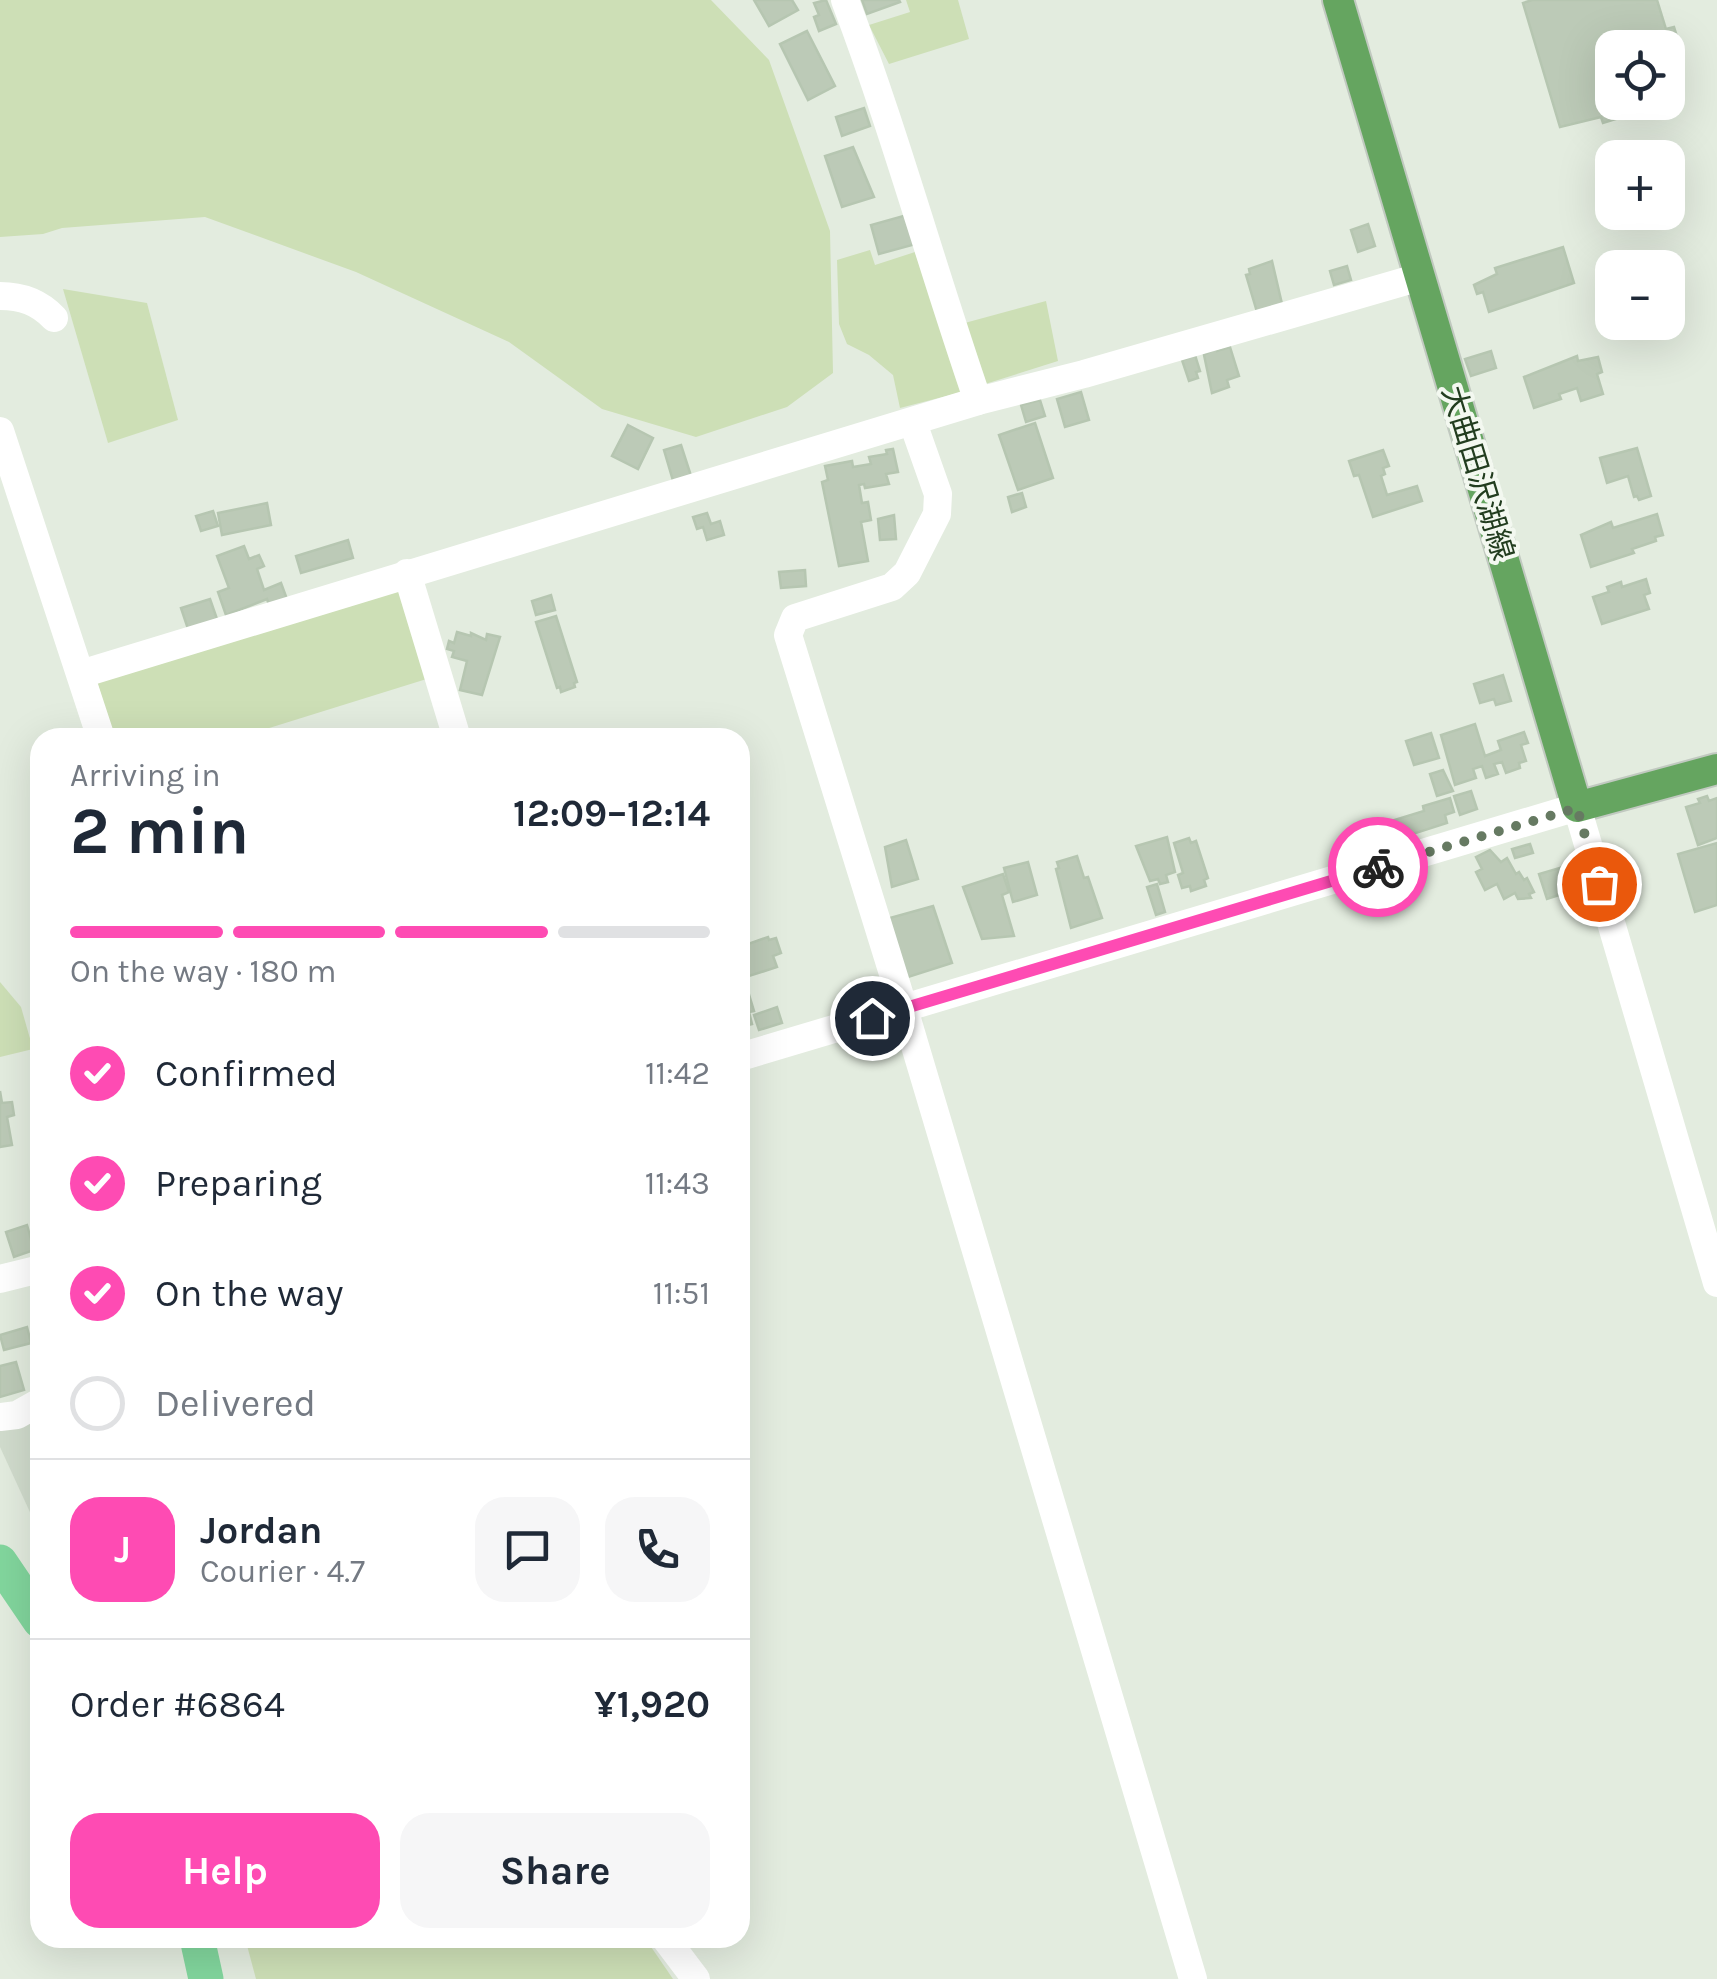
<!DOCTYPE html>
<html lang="en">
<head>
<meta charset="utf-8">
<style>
  body { margin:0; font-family:Karla,"Noto Sans JP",sans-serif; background:#f6f6f7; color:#1f2937; height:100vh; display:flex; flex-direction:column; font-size:38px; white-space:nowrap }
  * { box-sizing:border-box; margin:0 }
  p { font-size:32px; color:#747a83 }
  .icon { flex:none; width:55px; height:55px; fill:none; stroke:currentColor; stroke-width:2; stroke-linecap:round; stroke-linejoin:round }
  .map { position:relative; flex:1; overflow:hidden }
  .panel { position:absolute; left:30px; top:728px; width:720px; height:1220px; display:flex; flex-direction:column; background:#fff; border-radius:30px; box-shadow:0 10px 40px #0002 }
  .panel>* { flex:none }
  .controls { position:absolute; left:1595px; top:30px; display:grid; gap:20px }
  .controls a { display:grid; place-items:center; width:90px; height:90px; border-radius:20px; background:#fff; box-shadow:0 10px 40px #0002; font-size:50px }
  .pin { position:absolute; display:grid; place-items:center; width:85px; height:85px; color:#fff; margin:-42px; border:5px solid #fff; border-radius:50%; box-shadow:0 2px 10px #0007 }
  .courier { position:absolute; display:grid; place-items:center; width:100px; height:100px; margin:-50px; border:8px solid #fe4bb3; border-radius:50%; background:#fff; color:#222; box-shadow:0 2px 12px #0007 }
  .overview em { font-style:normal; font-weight:700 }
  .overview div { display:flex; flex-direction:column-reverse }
  .overview { display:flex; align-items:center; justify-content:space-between; height:170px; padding:0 40px }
  h1 { font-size:65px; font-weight:700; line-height:75px }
  .bar { display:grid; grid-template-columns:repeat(4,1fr); gap:15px 10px; align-content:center; height:120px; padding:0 40px }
  .bar i { height:12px; border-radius:8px; background:#e0e1e3 }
  .bar .current { background:#fe4bb3 }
  .bar p { grid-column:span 4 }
  .line { display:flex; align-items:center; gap:25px; padding:0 40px; border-top:2px solid #e0e1e3 }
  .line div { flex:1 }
  .round { display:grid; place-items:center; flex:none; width:105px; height:105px; border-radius:30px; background:#f6f6f7 }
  ol { padding:0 40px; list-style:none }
  li { display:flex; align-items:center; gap:30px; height:110px }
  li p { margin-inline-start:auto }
  li .icon { padding:10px; border-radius:50%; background:#fe4bb3; color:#fff; stroke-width:4 }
  li:last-child { color:#747a83 }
  li i { width:55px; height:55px; border:5px solid #e0e1e3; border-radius:50% }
  .cta { display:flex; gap:20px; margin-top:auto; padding:20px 40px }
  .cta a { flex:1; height:115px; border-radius:30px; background:#fe4bb3; color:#fff; font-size:40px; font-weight:700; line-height:115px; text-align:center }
  .cta a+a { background:#f6f6f7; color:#1f2937 }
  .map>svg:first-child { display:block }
  .built { fill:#d1dccd }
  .green { fill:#cddfb6 }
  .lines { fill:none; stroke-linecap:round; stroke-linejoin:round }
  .river { stroke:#82d69d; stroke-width:35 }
  .building { fill:#bccab7; stroke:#b6c6b1; stroke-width:2.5 }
  .major-casing { stroke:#c1c9c0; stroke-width:34 }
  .minor { stroke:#fff; stroke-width:28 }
  .major { stroke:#65a560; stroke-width:30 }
  .done { stroke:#667a62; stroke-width:10; stroke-dasharray:0 18 }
  .route { stroke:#fe4bb3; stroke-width:12 }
  .labels { text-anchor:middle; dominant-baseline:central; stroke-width:8; stroke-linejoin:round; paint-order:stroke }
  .street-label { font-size:30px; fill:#223d1f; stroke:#f3f8f0 }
</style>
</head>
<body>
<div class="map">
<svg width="1717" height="1979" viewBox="0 0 1717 1979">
  <rect width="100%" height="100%" fill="#e3ecdf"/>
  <polygon class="built" points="40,1417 40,1534 0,1447 0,1429"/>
  <g class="green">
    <polygon points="0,0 711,0 769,60 830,231 833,373 787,407 696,437 602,409 509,342 356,272 205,217 62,228 43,234 0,237"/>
    <polygon points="906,0 958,0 969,39 889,64 869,25 910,12"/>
    <polygon points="870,250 875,265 915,252 962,392 900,408 893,375 869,355 847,344 839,324 837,260"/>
    <polygon points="63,289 147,303 178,420 108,443"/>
    <polygon points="1046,301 1058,361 982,385 961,324"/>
    <polygon points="404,583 433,677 237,738 114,737 96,679"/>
    <polygon points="0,982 21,1007 33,1049 0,1057"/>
    <polygon points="245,1938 645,1938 673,1979 256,1979"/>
  </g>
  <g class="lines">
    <g class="river">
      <polyline points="0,1562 40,1621"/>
      <polyline points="197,1938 206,1979"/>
    </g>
  </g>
  <g class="building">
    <polygon points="754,0 792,0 798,10 769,26"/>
    <polygon points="826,0 836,24 819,31 814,17 819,15 814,3"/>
    <polygon points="862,0 899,0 900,2 867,14"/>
    <polygon points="1532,0 1657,0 1666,29 1674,27 1679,43 1669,46 1682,88 1668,93 1668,48 1612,48 1612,102 1634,102 1626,105 1629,115 1603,123 1601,117 1560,127 1523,3"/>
    <polygon points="807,31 835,86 808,100 780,44"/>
    <polygon points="864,108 870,126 842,136 836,117"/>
    <polygon points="853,147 874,197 842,207 825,156"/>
    <polygon points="907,215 916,244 879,254 871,225"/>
    <polygon points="1368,224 1375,246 1358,252 1351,230"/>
    <polygon points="1563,247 1574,283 1489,312 1483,292 1477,294 1474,285 1497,274 1495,268"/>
    <polygon points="1272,261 1282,304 1257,312 1246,275 1250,274 1249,269"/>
    <polygon points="1347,266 1351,280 1334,285 1330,271"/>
    <polygon points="1230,347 1239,376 1227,380 1229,387 1212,393 1204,355 1216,348 1217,351"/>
    <polygon points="1491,351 1496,368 1471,376 1465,359"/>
    <polygon points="1195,355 1200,371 1196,372 1198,378 1189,381 1182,360"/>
    <polygon points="1577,356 1578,361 1598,357 1602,372 1597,374 1603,394 1581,401 1577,388 1559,394 1561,399 1534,408 1524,377"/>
    <polygon points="1081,392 1089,420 1065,427 1057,399"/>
    <polygon points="1040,400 1045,416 1026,422 1021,405"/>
    <polygon points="1035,423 1053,478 1018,490 999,435"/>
    <polygon points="628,425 653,438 638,469 612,456"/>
    <polygon points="681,445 692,479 674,484 664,450"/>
    <polygon points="1637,448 1651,496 1639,500 1637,496 1634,497 1628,476 1607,483 1600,458"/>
    <polygon points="893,449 898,472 886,474 889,484 865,488 864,484 859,485 862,503 868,502 871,520 861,522 868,561 839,566 822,482 828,480 825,466 852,461 853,467 871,464 869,457 887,454 886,450"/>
    <polygon points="1383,450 1389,466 1383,468 1385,474 1381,476 1387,495 1417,486 1422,501 1373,517 1359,475 1354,476 1349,461"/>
    <polygon points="1022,493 1026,507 1012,512 1008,497"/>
    <polygon points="267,503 271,525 222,535 218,513"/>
    <polygon points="213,511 218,526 201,531 196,516"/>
    <polygon points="707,513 711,524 720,521 724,535 707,540 703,527 697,529 693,517"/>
    <polygon points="1657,514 1663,535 1655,537 1656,541 1632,549 1634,553 1591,567 1581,535 1611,522 1613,528"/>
    <polygon points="894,515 896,539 880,540 878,519"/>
    <polygon points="348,540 353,558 301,573 296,556"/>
    <polygon points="244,546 249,559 259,555 264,566 257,569 264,590 281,583 288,602 270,608 267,599 226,615 218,592 229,588 217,556"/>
    <polygon points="805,570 806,586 781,588 779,572"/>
    <polygon points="1646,579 1650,593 1644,595 1649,609 1602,624 1593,597 1609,592 1607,587 1621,582 1622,587"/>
    <polygon points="551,595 555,610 536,615 532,601"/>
    <polygon points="210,599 217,619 188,629 181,608"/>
    <polygon points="556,616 577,682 574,683 575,687 561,692 560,687 557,688 536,622"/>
    <polygon points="457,632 471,636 471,633 486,640 487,634 500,637 482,695 460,690 467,661 452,657 454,651 447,649 449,641 454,643"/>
    <polygon points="1503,675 1511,701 1496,705 1494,699 1480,703 1474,684"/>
    <polygon points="1475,724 1485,756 1501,750 1498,741 1524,732 1528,743 1521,745 1526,761 1519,763 1520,768 1506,773 1502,762 1494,764 1498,774 1486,778 1482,766 1473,769 1476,778 1455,785 1441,735"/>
    <polygon points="1431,733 1439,758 1414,765 1406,741"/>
    <polygon points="1443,770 1453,791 1437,796 1430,774"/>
    <polygon points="1471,791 1477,809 1460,815 1454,796"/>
    <polygon points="1707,796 1709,801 1717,798 1717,838 1698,845 1686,807 1700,803 1698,799"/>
    <polygon points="1450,798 1454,812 1445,815 1447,823 1397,839 1391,821 1424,811 1423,806"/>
    <polygon points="1167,837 1175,872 1166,875 1168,882 1160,884 1158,879 1150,881 1136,846"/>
    <polygon points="1189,838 1191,843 1196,841 1208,878 1204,880 1206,886 1191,891 1190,886 1182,888 1178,875 1183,873 1174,843"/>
    <polygon points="906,840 918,879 892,887 885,847"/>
    <polygon points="1717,843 1717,905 1695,912 1678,854"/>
    <polygon points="1530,844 1533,853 1515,858 1512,849"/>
    <polygon points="1490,850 1501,862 1507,858 1516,874 1519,872 1524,880 1527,878 1534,892 1529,894 1531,898 1518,899 1515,893 1504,899 1497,884 1485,890 1476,872 1482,869 1476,857"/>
    <polygon points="1077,856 1084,878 1088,877 1102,918 1071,928 1056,869 1059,868 1057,862"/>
    <polygon points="1028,862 1037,895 1013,902 1004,868"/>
    <polygon points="1563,867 1566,875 1570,874 1575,890 1547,899 1539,874"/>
    <polygon points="1003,874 1009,892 1002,895 1014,936 982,939 963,887"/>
    <polygon points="1157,884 1165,912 1156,915 1147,887"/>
    <polygon points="933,906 952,963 905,978 886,919"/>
    <polygon points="768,937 769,940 776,938 781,953 773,956 777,967 749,976 743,957 740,959 740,947"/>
    <polygon points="744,978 754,1011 749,1012 752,1024 740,1027 740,980"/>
    <polygon points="777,1007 782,1023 759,1030 754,1015"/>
    <polygon points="0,1091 2,1103 12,1102 14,1115 7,1117 12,1145 0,1147"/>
    <polygon points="27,1225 34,1250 14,1257 6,1232"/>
    <polygon points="27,1327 31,1343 4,1350 0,1335"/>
    <polygon points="16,1362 24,1390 0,1397 0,1366"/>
  </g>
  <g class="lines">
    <defs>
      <polyline id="major" points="1338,0 1577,807 1717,769"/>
    </defs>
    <use href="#major" class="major-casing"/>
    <g class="minor">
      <path d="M845,0C895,132 932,268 978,401"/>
      <path d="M0,296C22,296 39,302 54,318"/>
      <polyline points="913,423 938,494 937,514 907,573 892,587 795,618 788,635 904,1009 1193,1979"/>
      <polyline points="0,431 101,738"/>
      <polyline points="407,573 457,738"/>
      <polyline points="81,674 978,401 1084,374 1420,277"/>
      <polyline points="740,1057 1577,807 1717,1283"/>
      <polyline points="0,1279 40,1269"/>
      <polyline points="0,1417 17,1415 40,1402"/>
      <polyline points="665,1938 696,1979"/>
    </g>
    <use href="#major" class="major"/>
  </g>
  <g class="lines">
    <polyline class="done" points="1378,867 1577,808 1599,884"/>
    <polyline class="route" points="872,1018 1378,867"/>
  </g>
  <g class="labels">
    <g class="street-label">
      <text transform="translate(1478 473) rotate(73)">大曲田沢湖線</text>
    </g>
  </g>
</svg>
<div class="controls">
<a><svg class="icon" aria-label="locate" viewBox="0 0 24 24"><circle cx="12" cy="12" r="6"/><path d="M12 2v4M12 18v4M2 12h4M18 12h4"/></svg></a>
<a>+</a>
<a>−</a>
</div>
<div class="pin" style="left:1599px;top:884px;background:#ea580c"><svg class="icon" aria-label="bag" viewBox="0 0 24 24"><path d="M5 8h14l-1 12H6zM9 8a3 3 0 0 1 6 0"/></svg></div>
<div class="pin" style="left:872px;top:1018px;background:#1f2937"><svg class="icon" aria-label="home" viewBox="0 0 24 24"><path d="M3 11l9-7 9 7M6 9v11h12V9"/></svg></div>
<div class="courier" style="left:1378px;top:867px"><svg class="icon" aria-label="bike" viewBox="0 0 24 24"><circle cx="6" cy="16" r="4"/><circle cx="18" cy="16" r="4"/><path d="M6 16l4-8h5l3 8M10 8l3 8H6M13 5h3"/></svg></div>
<section class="panel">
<div class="overview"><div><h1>2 min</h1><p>Arriving in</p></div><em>12:09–12:14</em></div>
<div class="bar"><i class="current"></i><i class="current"></i><i class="current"></i><i></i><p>On the way · 180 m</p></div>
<ol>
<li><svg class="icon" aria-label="check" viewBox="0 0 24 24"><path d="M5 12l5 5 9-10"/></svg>Confirmed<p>11:42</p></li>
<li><svg class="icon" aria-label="check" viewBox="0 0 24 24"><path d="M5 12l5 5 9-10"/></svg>Preparing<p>11:43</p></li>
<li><svg class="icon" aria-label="check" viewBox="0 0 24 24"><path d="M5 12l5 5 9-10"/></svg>On the way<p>11:51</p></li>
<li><i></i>Delivered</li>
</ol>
<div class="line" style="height:180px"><b class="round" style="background:#fe4bb3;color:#fff">J</b><div><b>Jordan</b><p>Courier · 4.7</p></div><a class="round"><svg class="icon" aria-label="chat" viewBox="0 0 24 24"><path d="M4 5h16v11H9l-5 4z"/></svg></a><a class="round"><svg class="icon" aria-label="phone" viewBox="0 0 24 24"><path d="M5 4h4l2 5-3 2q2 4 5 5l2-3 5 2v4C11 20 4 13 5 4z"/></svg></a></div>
<div class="line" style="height:130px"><div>Order #6864</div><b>¥1,920</b></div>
<div class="cta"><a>Help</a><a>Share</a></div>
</section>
</div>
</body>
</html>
